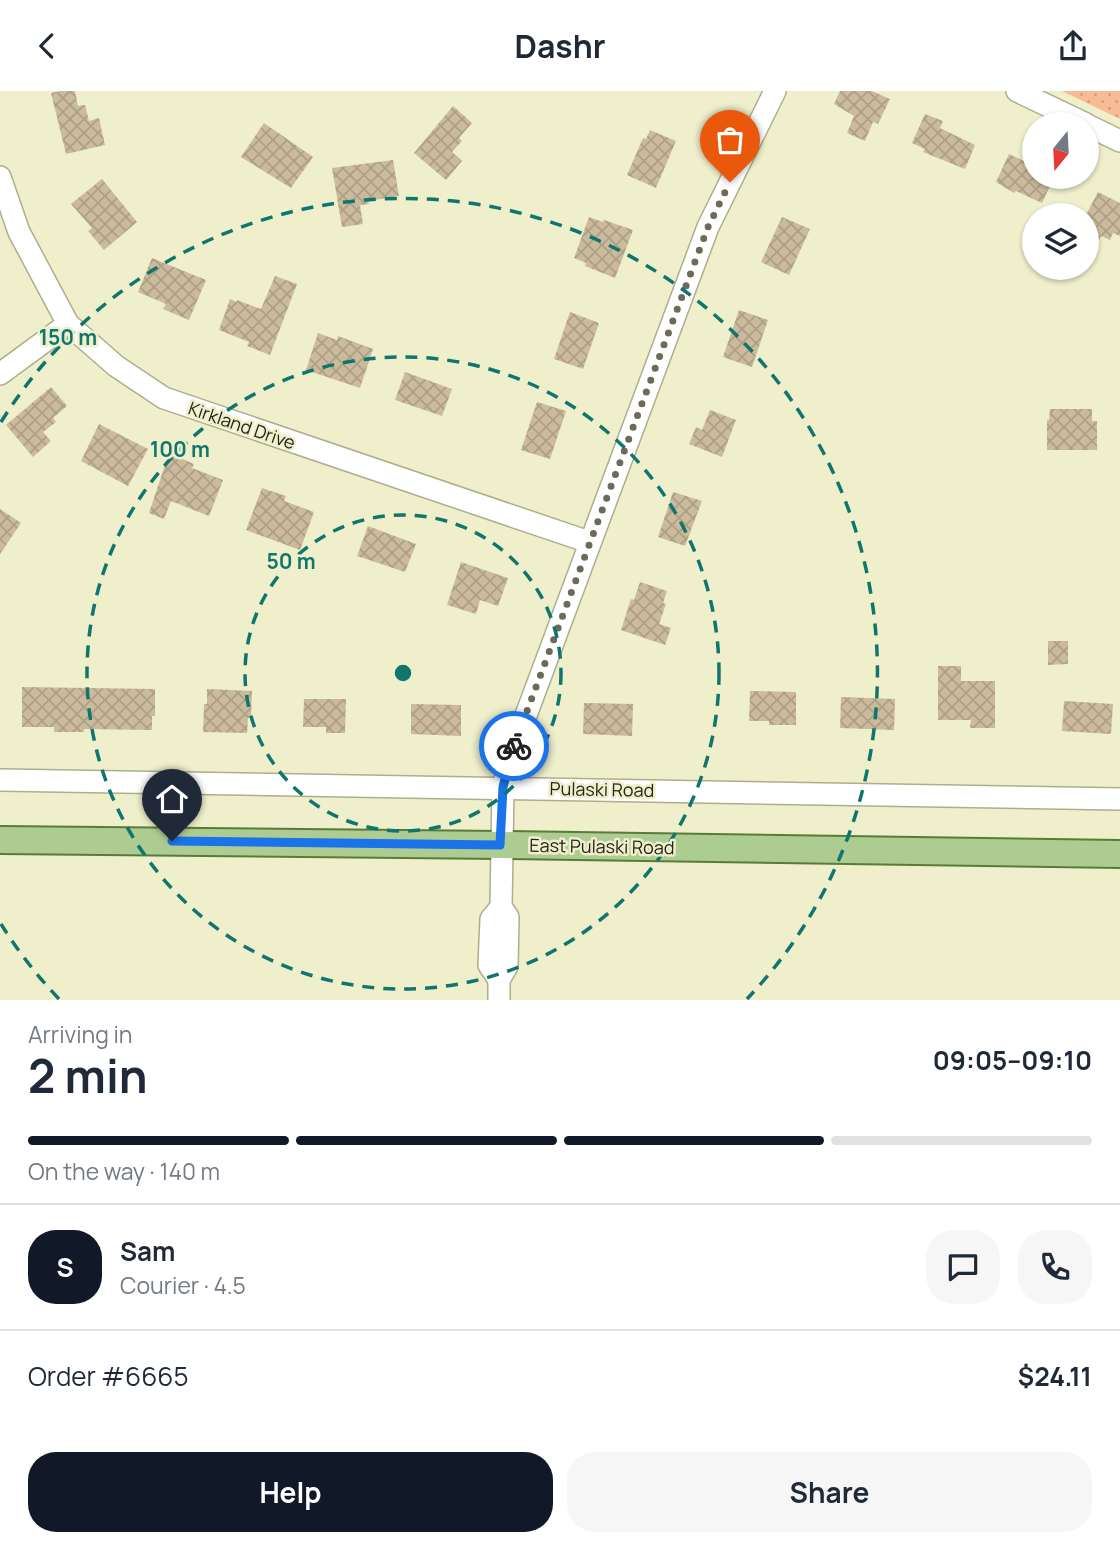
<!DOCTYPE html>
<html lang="en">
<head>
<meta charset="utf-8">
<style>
  body { margin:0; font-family:Manrope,sans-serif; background:#f6f6f7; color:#1f2937; height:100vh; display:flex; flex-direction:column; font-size:26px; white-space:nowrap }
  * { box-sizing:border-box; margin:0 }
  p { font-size:23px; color:#747a83 }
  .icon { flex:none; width:38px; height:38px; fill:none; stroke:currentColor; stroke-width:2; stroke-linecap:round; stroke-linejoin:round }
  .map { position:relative; height:909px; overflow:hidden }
  .details { display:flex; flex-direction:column; background:#fff; flex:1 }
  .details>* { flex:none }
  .needle { width:46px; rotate:198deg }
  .controls { position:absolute; left:1022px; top:21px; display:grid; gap:14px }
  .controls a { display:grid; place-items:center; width:77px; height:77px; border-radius:50%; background:#fff; box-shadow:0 2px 5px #0004; font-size:35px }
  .pin { position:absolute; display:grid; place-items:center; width:60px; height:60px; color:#fff; margin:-72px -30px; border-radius:50% 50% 50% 0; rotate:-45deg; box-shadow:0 0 7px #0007 }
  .pin .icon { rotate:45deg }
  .courier { position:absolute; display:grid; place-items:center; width:70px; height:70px; margin:-35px; border:5px solid #1a73e8; border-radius:50%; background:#fff; color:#222; box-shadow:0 2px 9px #0007 }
  .overview em { font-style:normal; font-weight:700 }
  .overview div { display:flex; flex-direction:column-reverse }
  .overview { display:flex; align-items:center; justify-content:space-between; height:119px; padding:0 28px }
  h1 { font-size:46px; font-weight:700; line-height:52px }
  .bar { display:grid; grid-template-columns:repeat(4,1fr); gap:10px 7px; align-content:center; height:84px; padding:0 28px }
  .bar i { height:9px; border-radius:5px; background:#e0e1e3 }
  .bar .current { background:#111827 }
  .bar p { grid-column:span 4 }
  .line { display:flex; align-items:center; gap:18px; padding:0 28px; border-top:2px solid #e0e1e3 }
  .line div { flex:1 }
  .round { display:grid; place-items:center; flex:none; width:74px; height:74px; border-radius:28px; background:#f6f6f7 }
  .button { display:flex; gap:14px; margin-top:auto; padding:14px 28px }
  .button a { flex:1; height:80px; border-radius:28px; background:#111827; color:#fff; font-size:28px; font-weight:700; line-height:80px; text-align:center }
  .button a+a { background:#f6f6f7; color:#1f2937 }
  header { display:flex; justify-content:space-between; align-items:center; height:91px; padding:0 28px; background:#fff; font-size:32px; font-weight:700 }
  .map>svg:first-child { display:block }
  .park { fill:url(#park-dots) }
  .building { fill:url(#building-cross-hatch) }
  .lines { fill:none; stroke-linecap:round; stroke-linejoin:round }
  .minor-casing { stroke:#aeae8d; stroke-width:24 }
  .major-casing { stroke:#5a7b38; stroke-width:30 }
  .minor { stroke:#fff; stroke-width:21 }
  .major { stroke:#adcc92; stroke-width:26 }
  .done { stroke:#6c6b57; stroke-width:7; stroke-dasharray:0 12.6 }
  .route { stroke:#1a73e8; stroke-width:9 }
  .ring { fill:none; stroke:#0f766e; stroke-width:3.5; stroke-dasharray:12 9 }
  .labels { text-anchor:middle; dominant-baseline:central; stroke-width:5; stroke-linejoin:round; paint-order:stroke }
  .street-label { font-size:18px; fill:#252418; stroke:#efefcc }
  .centre { fill:#0f766e; stroke:#efefcc; stroke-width:3.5 }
  .ring-label { font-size:21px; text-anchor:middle; font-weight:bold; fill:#0f766e; stroke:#efefcc; stroke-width:5; stroke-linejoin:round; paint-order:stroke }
</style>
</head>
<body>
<header><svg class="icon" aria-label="back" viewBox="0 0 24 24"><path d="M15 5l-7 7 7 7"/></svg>Dashr<svg class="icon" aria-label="share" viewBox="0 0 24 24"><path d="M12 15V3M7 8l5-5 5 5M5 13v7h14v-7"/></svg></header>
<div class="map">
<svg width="1120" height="909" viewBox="0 0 1120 909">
  <defs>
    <pattern id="park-dots" width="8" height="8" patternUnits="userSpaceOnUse" patternTransform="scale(1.75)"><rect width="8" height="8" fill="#f7bc95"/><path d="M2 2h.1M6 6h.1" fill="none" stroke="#d4a180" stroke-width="1.8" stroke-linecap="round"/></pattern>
    <pattern id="building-cross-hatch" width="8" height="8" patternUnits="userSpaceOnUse" patternTransform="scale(1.75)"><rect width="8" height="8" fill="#cbba9c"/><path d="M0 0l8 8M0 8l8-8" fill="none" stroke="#aea086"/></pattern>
  </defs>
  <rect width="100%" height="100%" fill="#efefcc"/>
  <polygon class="park" points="1062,0 1120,0 1120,28"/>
  <g class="building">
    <polygon points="60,0 75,0 78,15 85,14 89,30 99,27 105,54 66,63 51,2"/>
    <polygon points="840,0 872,0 890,8 878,33 873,31 865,50 847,42 854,25 834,13"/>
    <polygon points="453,15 472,32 459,47 462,50 452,61 462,70 446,89 414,62"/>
    <polygon points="925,23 943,30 940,37 975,54 965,78 923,61 925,58 912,52"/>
    <polygon points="264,32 313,66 291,97 241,66"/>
    <polygon points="650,39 676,50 656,97 627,84 643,47 646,48"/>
    <polygon points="1009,63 1034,75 1034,86 1054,86 1042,112 1016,100 1014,102 996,91"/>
    <polygon points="393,69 399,105 368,110 369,113 360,114 363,133 342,136 332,77"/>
    <polygon points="102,88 137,131 104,159 88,140 92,137 71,113"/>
    <polygon points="1098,101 1120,112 1120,145 1113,142 1110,149 1101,145 1087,173 1087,122"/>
    <polygon points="589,126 603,131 604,129 633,139 615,187 585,175 586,172 574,167"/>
    <polygon points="782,126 810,138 789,184 761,171"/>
    <polygon points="152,167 206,189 189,229 163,218 166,213 138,201"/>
    <polygon points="275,185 297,193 270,264 247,255 249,251 219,239 230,208 237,211 237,209 261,218"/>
    <polygon points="739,219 768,229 752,276 723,266"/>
    <polygon points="570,221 599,232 583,278 554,268"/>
    <polygon points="318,242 337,249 338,245 373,258 360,297 306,279"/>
    <polygon points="405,281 452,298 442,325 395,309"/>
    <polygon points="51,296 67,315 53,327 56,331 43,341 51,350 33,366 6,334"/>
    <polygon points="537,311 566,320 550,368 521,359"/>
    <polygon points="1050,318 1092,318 1092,330 1097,330 1097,359 1047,359 1047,329 1049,329"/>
    <polygon points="710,319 736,329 722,366 689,353 696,336 702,339"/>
    <polygon points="99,333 148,358 128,395 81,370"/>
    <polygon points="169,362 194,373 192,377 223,389 209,425 171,410 164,428 149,422"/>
    <polygon points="262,397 286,405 284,410 314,421 300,459 246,439"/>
    <polygon points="673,401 702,410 685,455 658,446"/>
    <polygon points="0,418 21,432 0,463"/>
    <polygon points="368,435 416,453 405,481 357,465"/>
    <polygon points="461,471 508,487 498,515 480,509 476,523 447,514"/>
    <polygon points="640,491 667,500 663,512 666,513 659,533 671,537 665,554 621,539 631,508 634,509"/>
    <polygon points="1048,550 1068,550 1068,573 1048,574"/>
    <polygon points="938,575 961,575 961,590 995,590 995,637 970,637 971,629 938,629"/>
    <polygon points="22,596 155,598 155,625 152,625 152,639 84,638 84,641 54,641 54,636 22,636"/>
    <polygon points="207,598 252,600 251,627 248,627 247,642 203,641 204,613 207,613"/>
    <polygon points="750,600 796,601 796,634 769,634 769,630 749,630"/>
    <polygon points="841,606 895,608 894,639 840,637"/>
    <polygon points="304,608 346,608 345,642 326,642 326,636 303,636"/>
    <polygon points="1064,610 1113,613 1111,643 1062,640"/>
    <polygon points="584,612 633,613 632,645 583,643"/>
    <polygon points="411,613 461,614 461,645 411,643"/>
  </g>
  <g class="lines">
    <defs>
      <g id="minor">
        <polyline points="1017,0 1086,33"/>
        <polyline points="1087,34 1120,50"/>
        <polyline points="0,86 19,141 68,233 116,275 164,307 589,451"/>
        <polyline points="0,283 68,233"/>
        <polyline points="0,689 1120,708"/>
        <polyline points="499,889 489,874 491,828 501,816"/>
        <polyline points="499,909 499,889 507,875 508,826 501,816 503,696 513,659 708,136 775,0"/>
      </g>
      <polyline id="major" points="0,749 501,754 1120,763"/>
    </defs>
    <use href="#minor" class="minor-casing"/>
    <use href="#major" class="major-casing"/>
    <use href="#minor" class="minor"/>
    <use href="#major" class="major"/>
  </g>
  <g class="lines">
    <polyline class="done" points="514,655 708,136 730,91"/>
    <polyline class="route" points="172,750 500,754 503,696 514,655"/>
  </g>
  <g class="ring">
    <circle cx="403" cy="582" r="158"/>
    <circle cx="403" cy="582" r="316"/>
    <path d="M59 908A474 474 0 0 1 1 833M1 331A474 474 0 1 1 747 908"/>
  </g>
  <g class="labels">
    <g class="street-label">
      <text transform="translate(242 334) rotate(19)">Kirkland Drive</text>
      <text transform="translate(602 698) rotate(1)">Pulaski Road</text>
      <text transform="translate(602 755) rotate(1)">East Pulaski Road</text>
    </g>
  </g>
  <circle cx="403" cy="582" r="10" class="centre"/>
  <g class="ring-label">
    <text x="68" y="254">150 m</text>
    <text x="180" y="366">100 m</text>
    <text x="291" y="478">50 m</text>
  </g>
</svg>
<div class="controls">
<a><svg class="needle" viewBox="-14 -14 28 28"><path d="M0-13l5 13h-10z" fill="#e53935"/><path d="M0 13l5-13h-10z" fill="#747a83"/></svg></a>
<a><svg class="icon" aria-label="layers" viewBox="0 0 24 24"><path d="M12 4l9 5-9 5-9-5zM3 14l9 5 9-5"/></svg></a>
</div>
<div class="pin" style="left:730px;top:91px;background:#ea580c"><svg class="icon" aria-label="bag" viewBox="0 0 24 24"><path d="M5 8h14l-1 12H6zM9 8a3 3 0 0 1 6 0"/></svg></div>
<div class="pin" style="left:172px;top:750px;background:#1f2937"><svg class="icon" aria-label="home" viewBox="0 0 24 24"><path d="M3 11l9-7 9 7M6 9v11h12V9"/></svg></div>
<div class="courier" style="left:514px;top:655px"><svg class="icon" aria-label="bike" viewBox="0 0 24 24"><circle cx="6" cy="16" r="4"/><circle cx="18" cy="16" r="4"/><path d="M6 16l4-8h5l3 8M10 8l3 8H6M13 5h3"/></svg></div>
</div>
<section class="details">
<div class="overview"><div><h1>2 min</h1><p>Arriving in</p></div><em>09:05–09:10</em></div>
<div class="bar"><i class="current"></i><i class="current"></i><i class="current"></i><i></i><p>On the way · 140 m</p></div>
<div class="line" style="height:126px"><b class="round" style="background:#111827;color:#fff">S</b><div><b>Sam</b><p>Courier · 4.5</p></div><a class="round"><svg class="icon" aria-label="chat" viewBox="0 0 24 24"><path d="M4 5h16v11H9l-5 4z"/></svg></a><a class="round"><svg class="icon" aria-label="phone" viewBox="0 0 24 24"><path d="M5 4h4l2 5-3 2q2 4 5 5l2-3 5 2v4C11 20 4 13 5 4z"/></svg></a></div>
<div class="line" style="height:91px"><div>Order #6665</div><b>$24.11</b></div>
<div class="button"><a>Help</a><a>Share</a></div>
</section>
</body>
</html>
